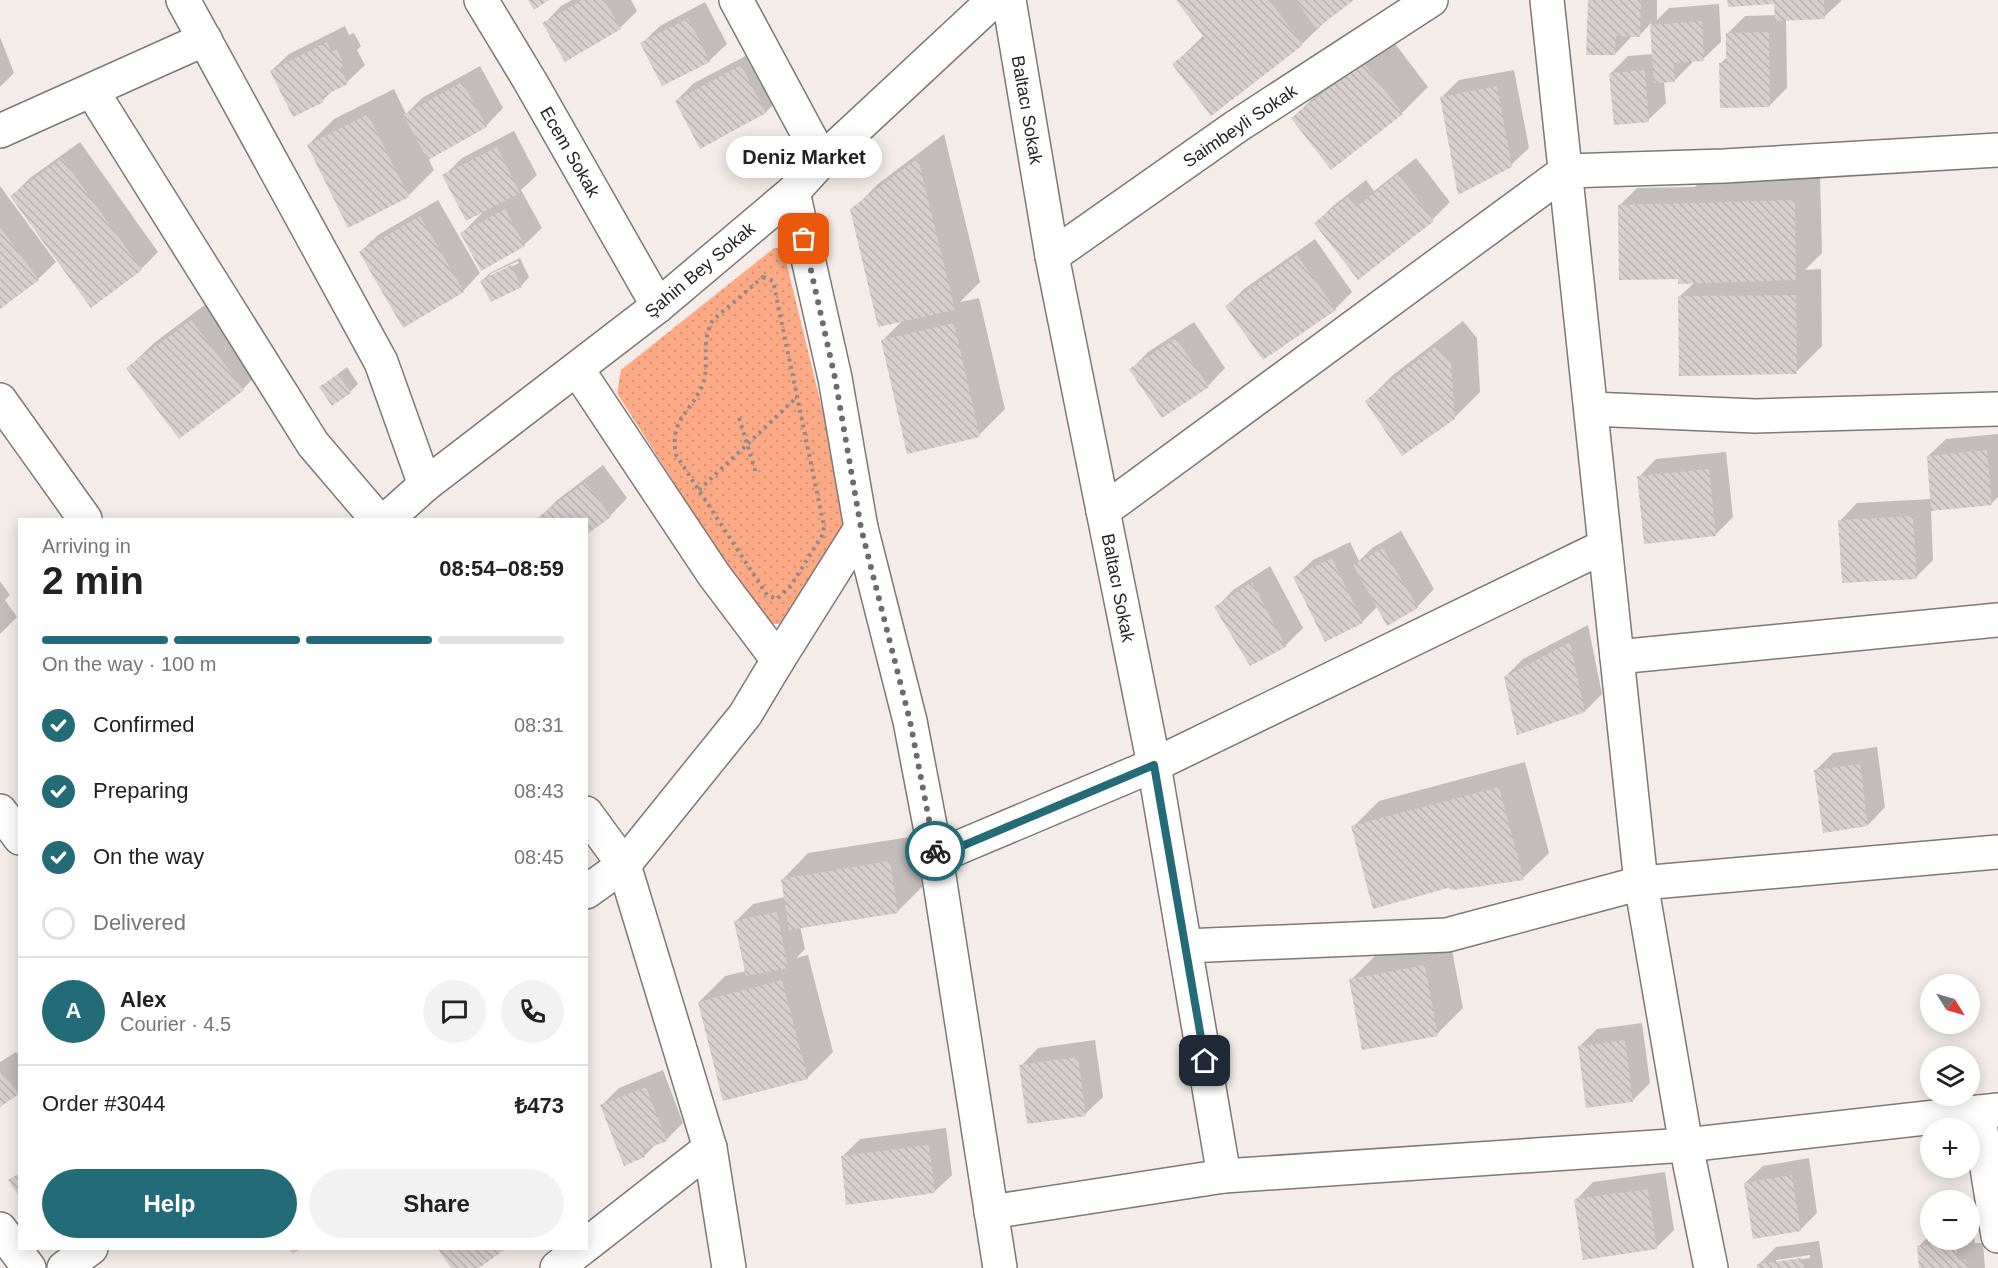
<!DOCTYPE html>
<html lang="en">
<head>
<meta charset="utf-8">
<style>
  body { margin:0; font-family:Arial,sans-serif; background:#f2f2f2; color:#222; height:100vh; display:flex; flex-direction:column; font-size:22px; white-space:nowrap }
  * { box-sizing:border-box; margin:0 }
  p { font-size:20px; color:#767676 }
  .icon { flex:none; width:33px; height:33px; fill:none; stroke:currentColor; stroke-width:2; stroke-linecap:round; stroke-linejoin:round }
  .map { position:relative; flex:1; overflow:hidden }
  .drawer { position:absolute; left:18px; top:518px; width:570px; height:732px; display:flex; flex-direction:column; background:#fff; border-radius:0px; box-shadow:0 3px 15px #0003 }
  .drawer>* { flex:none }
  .needle { width:39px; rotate:127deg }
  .fabs { position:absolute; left:1920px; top:974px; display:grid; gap:12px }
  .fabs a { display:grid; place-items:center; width:60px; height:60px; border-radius:50%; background:#fff; box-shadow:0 3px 15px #0003; font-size:30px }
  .pin { position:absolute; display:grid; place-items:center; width:51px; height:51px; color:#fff; margin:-26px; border-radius:12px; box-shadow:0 3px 9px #0006 }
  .courier { position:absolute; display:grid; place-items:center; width:60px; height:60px; margin:-30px; border:4px solid #246b78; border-radius:50%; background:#fff; color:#222; box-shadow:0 2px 8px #0007 }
  .bubble { position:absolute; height:42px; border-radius:21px; background:#fff; box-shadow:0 3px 15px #0003; font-size:20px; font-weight:700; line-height:42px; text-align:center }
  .headline em { font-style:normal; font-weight:700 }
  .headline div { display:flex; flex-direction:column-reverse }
  .headline { display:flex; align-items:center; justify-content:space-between; height:102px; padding:0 24px }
  h1 { font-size:39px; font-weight:700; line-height:45px }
  .bar { display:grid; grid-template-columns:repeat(4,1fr); gap:9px 6px; align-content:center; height:72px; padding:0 24px }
  .bar i { height:8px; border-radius:4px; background:#e0e0e0 }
  .bar .active { background:#246b78 }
  .bar p { grid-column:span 4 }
  .line { display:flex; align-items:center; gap:15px; padding:0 24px; border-top:2px solid #e0e0e0 }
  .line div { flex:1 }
  .round { display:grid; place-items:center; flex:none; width:63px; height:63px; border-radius:32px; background:#f2f2f2 }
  ol { padding:0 24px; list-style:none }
  li { display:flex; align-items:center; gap:18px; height:66px }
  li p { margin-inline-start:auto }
  li .icon { padding:6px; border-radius:50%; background:#246b78; color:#fff; stroke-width:4 }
  li:last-child { color:#767676 }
  li i { width:33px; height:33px; border:3px solid #e0e0e0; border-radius:50% }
  .button { display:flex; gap:12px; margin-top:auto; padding:12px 24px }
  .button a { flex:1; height:69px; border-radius:36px; background:#246b78; color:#fff; font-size:24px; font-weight:700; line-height:69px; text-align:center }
  .button a+a { background:#f2f2f2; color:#222 }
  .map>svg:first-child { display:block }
  .park { fill:url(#park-dots) }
  .shadow { fill:#0003; fill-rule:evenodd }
  .building { fill:url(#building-back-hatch) }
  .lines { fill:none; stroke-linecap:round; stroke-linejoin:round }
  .minor-casing { stroke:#7e7876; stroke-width:36 }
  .tertiary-casing { stroke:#7e7876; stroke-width:36 }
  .path { stroke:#908b89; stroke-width:4; stroke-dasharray:3 4.5; stroke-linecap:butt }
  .minor { stroke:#fff; stroke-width:33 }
  .tertiary { stroke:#fff; stroke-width:33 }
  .done { stroke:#6e6b69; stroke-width:6; stroke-dasharray:0 10.8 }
  .route { stroke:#246b78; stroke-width:8 }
  .labels { text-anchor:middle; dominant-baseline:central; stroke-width:4.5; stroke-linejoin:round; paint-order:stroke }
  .street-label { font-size:18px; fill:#272524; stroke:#fff }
</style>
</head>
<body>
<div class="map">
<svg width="1998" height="1268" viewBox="0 0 1998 1268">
  <defs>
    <pattern id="park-dots" width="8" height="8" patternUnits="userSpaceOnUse" patternTransform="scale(1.5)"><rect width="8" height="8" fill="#fcaa85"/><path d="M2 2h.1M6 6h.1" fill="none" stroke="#d89273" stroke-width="1.8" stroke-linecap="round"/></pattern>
    <pattern id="building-back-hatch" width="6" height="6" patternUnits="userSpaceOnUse" patternTransform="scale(1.5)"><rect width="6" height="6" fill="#d6cfcd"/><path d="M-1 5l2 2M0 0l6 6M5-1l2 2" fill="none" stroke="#b8b2b0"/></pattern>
  </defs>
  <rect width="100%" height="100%" fill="#f3ece9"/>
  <polygon class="park" points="774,248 783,249 850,523 787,624 764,624 617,393 621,370"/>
  <g class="shadow">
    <polygon points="572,0 631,0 637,11 620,28 544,24 561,6"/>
    <polygon points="1178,0 1352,0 1329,18 1302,44 1211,114 1174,64 1204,35"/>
    <polygon points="1589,0 1657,0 1657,20 1669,8 1719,4 1721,42 1703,59 1692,60 1692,63 1675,80 1664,81 1666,103 1648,120 1611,73 1628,56 1653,54 1651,23 1639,36 1632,36 1615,54"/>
    <polygon points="1729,0 1842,0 1824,17 1786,19 1787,88 1770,105 1720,64 1727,57 1727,34 1745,16 1776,15 1776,3"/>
    <polygon points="705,2 727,44 709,61 642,43 660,26"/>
    <polygon points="345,26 349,35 354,33 361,46 357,50 365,65 347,82 334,89 323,100 271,71 289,54"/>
    <polygon points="0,37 14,73 0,87"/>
    <polygon points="1390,37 1428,87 1402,113 1331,168 1293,118 1319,92"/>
    <polygon points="759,49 783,95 766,112 701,147 676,101 694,83"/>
    <polygon points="480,66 503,108 486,126 428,158 434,170 408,196 308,145 334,119 394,89 406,114 422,98"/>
    <polygon points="1514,70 1529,148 1511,165 1441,98 1459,80"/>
    <polygon points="514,131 537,175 521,190 542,228 524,245 462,233 484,211 444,176 462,158"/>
    <polygon points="944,134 980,282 960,302 979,298 1005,409 979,435 882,341 903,320 852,210 878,184"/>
    <polygon points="80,142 158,252 141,269 12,196 30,178"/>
    <polygon points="1416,158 1450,202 1433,219 1359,278 1316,223 1333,206 1366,180 1374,191"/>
    <polygon points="1820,175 1822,253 1805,270 1821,269 1822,346 1796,372 1679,297 1695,282 1679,275 1619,206 1637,188 1695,187 1703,178"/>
    <polygon points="0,186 56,262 38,279 0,307"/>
    <polygon points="438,200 480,273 463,291 360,252 378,235"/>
    <polygon points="1315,239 1352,292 1335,309 1227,306 1244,289"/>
    <path d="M520,258L529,277L521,286L482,281L490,273ZM518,261L519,263L490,278V274Z"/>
    <polygon points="218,295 268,363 243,389 128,368 154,343"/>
    <polygon points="1463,321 1477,338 1480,392 1454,418 1367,401 1393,375"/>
    <polygon points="1194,322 1225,368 1208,386 1131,370 1148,352"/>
    <polygon points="347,367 358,384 350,392 321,387"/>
    <polygon points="1998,434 1998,497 1991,504 1931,510 1933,560 1916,577 1840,521 1857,503 1932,499 1928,456 1946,439"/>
    <polygon points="1726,452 1733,517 1715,535 1639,477 1656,459"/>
    <polygon points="603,465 627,498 610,516 586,519 539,519 556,501"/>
    <polygon points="1401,531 1434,589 1417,607 1378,606 1362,622 1295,577 1313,560 1350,542 1359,561 1372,548"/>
    <polygon points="1270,566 1303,628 1285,646 1216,608 1233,590"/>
    <polygon points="0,581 10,595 5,600 17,617 0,634"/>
    <polygon points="1588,625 1602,694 1585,711 1505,677 1523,659"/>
    <polygon points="1877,747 1885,807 1868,825 1816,770 1833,753"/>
    <polygon points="1525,762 1549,853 1523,878 1353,827 1379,801"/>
    <polygon points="916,836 923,886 897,912 800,927 805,949 796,958 808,955 833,1052 807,1078 699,1002 725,976 746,971 736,921 753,904 785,897 783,879 808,853"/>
    <polygon points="1450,940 1463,1008 1437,1034 1351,980 1377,954"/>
    <polygon points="1642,1023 1650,1083 1633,1100 1580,1046 1597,1029"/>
    <polygon points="1095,1040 1103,1097 1085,1114 1021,1066 1038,1048"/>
    <polygon points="16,1052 20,1056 20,1092 0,1105 0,1062"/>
    <polygon points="663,1070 683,1123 666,1140 657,1143 644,1156 602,1105 619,1088"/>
    <polygon points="946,1128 952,1175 934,1192 842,1157 860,1139"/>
    <polygon points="1809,1158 1817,1213 1800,1230 1745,1183 1763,1166"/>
    <polygon points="1665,1172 1674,1230 1656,1248 1576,1200 1593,1182"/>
    <polygon points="1973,1225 1975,1243 1983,1243 1985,1268 1921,1268 1919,1246 1930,1235 1930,1239 1970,1239 1970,1226"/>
    <path d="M1819,1241L1823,1268H1759V1264L1776,1247ZM1810,1255V1258L1776,1263V1260Z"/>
  </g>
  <g class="building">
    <polygon points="528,0 549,0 534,10"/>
    <polygon points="582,0 604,0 621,29 565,62 542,23"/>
    <polygon points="1176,0 1269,0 1303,45 1211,116 1172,64 1205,39"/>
    <polygon points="1296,0 1354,0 1316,29"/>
    <polygon points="1588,0 1641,0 1640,37 1616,36 1615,55 1586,55"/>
    <polygon points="1727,0 1824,0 1825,19 1775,21 1774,4 1728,7"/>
    <polygon points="688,18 710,62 662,86 640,43"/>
    <polygon points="1702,21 1704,61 1674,63 1675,82 1654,83 1650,25"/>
    <polygon points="1769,32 1770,107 1720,108 1719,63 1726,63 1726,33"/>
    <polygon points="327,42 332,52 337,49 344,65 340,67 348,84 321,97 324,102 293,117 270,71"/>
    <polygon points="1363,62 1403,114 1331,170 1291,118"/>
    <polygon points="741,65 766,113 700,149 675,101"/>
    <polygon points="1645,70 1649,122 1614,125 1609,73"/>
    <polygon points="462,82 487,127 428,160 403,115"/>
    <polygon points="1497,86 1512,167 1458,195 1440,97"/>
    <polygon points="368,114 409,197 348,228 307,145"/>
    <polygon points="497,147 520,193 466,221 442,175"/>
    <polygon points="62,158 142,270 91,308 10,196"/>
    <polygon points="918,158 955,310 878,327 850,209"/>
    <polygon points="1398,174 1434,221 1358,280 1314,223 1348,197 1356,207"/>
    <polygon points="1795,200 1796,280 1678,284 1678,279 1619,280 1618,205"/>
    <polygon points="505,209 525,246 481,271 460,233"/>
    <polygon points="420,216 464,292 403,328 359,252"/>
    <polygon points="0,227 39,280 0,309"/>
    <polygon points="1297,255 1336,310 1263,360 1225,306"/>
    <polygon points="511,265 522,287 491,302 480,281"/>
    <polygon points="1796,295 1797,374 1679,376 1678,296"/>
    <polygon points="191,320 244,390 179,439 126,368"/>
    <polygon points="954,323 980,437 907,454 881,340"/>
    <polygon points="1176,338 1209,387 1162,418 1129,369"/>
    <polygon points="1436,346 1451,364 1455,419 1402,456 1365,401"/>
    <polygon points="338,374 351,393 332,406 319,387"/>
    <polygon points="1987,450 1992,505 1931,511 1927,456"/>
    <polygon points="1709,469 1716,536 1644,544 1637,476"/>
    <polygon points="585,482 611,517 586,535 586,519 538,519 537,518"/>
    <polygon points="1913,516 1917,579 1842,583 1838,520"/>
    <polygon points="1383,548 1418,608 1387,626 1353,565"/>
    <polygon points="1332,558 1363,623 1325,642 1293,577"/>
    <polygon points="1252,582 1286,647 1250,666 1214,607"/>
    <polygon points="1570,642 1585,712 1517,735 1504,677"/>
    <polygon points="1860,764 1868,826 1823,833 1814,770"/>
    <polygon points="1499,787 1524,880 1454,890 1448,888 1373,909 1351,826"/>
    <polygon points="890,861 898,913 789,930 781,879"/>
    <polygon points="777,912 788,968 746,976 734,921"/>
    <polygon points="1425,965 1438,1036 1362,1050 1349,979"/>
    <polygon points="782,980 808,1079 723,1101 698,1002"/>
    <polygon points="1625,1040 1633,1102 1586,1108 1578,1046"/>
    <polygon points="1078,1057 1086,1116 1027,1124 1019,1065"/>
    <polygon points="0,1070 19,1094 0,1107"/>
    <polygon points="646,1087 667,1141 643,1150 645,1157 624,1166 600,1105"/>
    <polygon points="929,1145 935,1193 846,1205 841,1156"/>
    <polygon points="20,1173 20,1198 8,1180"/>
    <polygon points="1792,1175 1801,1231 1753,1239 1744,1183"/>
    <polygon points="1648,1189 1657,1249 1583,1260 1574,1199"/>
    <polygon points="1956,1242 1958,1260 1966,1259 1967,1268 1919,1268 1917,1246"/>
    <polygon points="288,1248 301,1248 293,1254"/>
    <polygon points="437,1248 503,1248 504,1250 479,1268 451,1268"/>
    <polygon points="1802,1258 1804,1268 1757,1268 1757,1264"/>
  </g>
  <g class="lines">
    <defs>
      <g id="minor">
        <polyline points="183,0 381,362 425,485"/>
        <polyline points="481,0 530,81 658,306"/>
        <polyline points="1009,0 1052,256 1154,765 1224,1176"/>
        <polyline points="1547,0 1641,883 1686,1145 1711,1268"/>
        <polyline points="92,91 313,444 377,519"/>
        <polyline points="0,131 205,39"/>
        <polyline points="793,192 835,378 861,528 910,721 936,857 1000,1268"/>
        <polyline points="1052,256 1237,126 1431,0"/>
        <polyline points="577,369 714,575 778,660"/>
        <polyline points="0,400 85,519"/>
        <polyline points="1591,409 1755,416 1998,409"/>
        <polyline points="1103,511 1566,171 1724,166 1998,150"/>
        <polyline points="387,519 425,485 658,306 793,192 822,160 994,0"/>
        <polyline points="1617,657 1998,620"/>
        <polyline points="0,811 20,838"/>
        <polyline points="586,813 624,865 710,1148 729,1268"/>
        <polyline points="936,857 1154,765 1605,546"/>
        <polyline points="586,892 624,865 745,715 778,660 861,528"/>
        <polyline points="1185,946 1447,935 1641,883 1998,852"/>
        <polyline points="1978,1112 1998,1236"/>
        <polyline points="991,1212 1224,1176 1686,1145 1998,1110"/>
        <polyline points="0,1229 29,1268"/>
        <polyline points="586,1245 710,1148"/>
        <polyline points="64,1268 91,1248"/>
        <polyline points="557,1268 582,1248"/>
      </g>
      <polyline id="tertiary" points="736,0 822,160"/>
    </defs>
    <use href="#minor" class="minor-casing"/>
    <use href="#tertiary" class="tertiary-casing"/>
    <g class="path">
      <path d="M763,277L773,281L824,526L823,534L790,587L777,599L767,595L676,455C669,419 691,413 703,384C710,364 700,342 713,320Z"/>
      <polyline points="739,418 756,473"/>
      <polyline points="699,490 798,396"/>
    </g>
    <use href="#minor" class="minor"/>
    <use href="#tertiary" class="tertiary"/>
  </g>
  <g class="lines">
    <polyline class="done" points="804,239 835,378 861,528 910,721 935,851"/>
    <polyline class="route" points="935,851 936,857 1154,765 1205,1061"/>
  </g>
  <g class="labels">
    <g class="street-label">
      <text transform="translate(1027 110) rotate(80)">Baltacı Sokak</text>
      <text transform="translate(1240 126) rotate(-34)">Saimbeyli Sokak</text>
      <text transform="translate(570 152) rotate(60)">Ecem Sokak</text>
      <text transform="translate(700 270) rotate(-40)">Şahin Bey Sokak</text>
      <text transform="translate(1118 588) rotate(79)">Baltacı Sokak</text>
    </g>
  </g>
</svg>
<div class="fabs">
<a><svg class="needle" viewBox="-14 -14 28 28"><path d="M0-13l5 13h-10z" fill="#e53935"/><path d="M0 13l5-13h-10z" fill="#767676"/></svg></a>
<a><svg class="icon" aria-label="layers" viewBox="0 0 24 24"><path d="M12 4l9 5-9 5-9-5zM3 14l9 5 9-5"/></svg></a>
<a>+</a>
<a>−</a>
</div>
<div class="pin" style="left:804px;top:239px;background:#ea580c"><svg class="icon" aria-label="bag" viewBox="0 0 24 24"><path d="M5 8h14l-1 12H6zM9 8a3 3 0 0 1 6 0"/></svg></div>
<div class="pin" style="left:1205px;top:1061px;background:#1f2937"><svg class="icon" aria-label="home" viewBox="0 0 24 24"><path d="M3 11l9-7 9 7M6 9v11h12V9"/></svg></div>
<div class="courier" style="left:935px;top:851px"><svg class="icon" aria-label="bike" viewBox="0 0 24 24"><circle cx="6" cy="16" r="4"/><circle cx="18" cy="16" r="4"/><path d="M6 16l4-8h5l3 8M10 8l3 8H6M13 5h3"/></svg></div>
<div class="bubble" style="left:726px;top:136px;width:156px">Deniz Market</div>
<section class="drawer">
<div class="headline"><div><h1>2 min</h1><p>Arriving in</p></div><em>08:54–08:59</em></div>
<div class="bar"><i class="active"></i><i class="active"></i><i class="active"></i><i></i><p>On the way · 100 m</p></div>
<ol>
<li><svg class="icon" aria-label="check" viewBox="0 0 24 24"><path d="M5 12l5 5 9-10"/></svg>Confirmed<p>08:31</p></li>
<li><svg class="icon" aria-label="check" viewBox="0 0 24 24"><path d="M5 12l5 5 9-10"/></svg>Preparing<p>08:43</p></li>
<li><svg class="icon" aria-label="check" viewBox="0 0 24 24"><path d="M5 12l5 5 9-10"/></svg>On the way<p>08:45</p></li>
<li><i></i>Delivered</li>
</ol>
<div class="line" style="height:108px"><b class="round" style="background:#246b78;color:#fff">A</b><div><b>Alex</b><p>Courier · 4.5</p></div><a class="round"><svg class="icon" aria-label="chat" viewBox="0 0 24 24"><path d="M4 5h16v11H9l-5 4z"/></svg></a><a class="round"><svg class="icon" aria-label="phone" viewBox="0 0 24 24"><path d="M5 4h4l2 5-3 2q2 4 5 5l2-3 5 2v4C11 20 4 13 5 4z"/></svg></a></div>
<div class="line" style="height:78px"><div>Order #3044</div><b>₺473</b></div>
<div class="button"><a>Help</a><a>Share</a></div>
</section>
</div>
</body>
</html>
